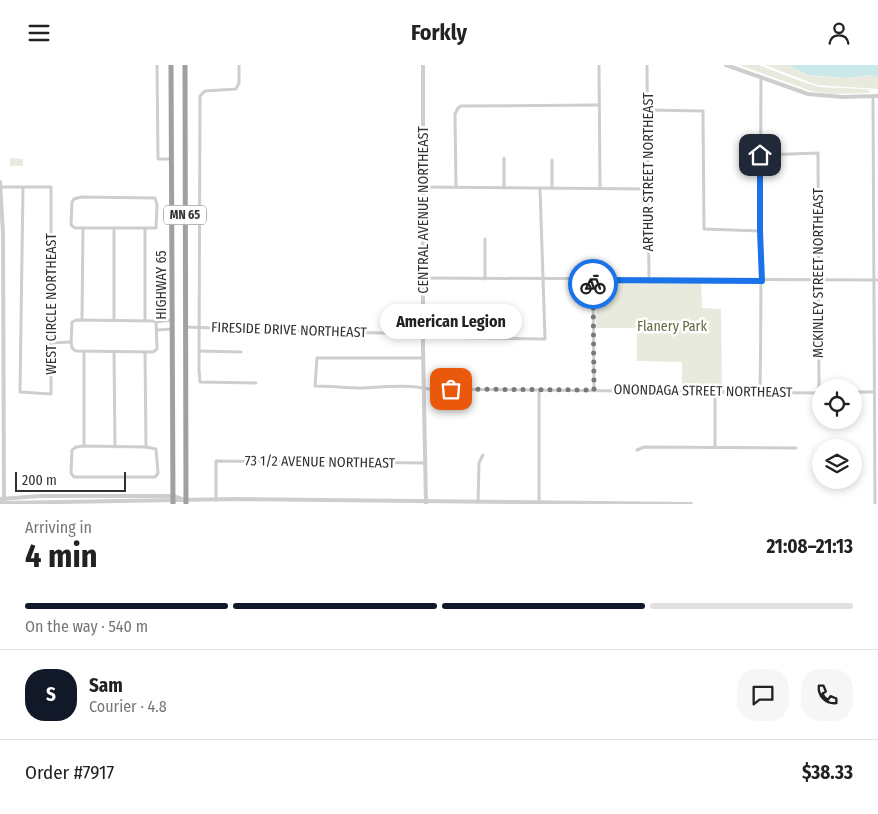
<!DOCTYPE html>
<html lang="en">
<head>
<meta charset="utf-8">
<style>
  body { margin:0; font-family:"Fira Sans Condensed",sans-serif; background:#f6f6f6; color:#222; height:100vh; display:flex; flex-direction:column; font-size:19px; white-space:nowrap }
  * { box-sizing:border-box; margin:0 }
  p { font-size:16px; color:#767676 }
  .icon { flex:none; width:28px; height:28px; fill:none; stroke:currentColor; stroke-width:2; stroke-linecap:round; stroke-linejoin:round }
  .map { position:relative; height:439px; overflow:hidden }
  .side { display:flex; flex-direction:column; background:#fff; flex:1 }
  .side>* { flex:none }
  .buttons { position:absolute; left:812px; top:314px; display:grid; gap:10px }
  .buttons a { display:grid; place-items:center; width:50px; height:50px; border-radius:50%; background:#fff; box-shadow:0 2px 8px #0003; font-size:25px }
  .scale { position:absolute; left:15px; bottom:12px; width:111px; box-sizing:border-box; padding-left:5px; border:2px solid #313131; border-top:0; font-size:14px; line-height:18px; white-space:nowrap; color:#313131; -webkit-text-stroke:4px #fff; paint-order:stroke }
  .pin { position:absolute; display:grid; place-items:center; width:42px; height:42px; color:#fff; margin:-21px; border-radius:10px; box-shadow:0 2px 8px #0006 }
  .courier { position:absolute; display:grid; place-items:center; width:50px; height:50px; margin:-25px; border:4px solid #1a73e8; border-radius:50%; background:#fff; color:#222; box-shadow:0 1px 6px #0007 }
  .bubble { position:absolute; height:35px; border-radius:18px; background:#fff; box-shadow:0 2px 8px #0003; font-size:16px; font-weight:700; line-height:35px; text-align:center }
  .head em { font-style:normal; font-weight:700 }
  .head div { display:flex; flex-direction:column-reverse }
  .head { display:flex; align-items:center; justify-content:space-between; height:85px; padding:0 25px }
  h1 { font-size:32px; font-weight:700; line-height:38px }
  .bar { display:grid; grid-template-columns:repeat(4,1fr); gap:8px 5px; align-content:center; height:60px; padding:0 25px }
  .bar i { height:6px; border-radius:4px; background:#e0e0e0 }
  .bar .selected { background:#111827 }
  .bar p { grid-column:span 4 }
  .line { display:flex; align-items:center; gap:12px; padding:0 25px; border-top:1px solid #e0e0e0 }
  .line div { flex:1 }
  .round { display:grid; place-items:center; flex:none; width:52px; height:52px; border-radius:20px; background:#f6f6f6 }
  header { display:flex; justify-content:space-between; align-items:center; height:65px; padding:0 25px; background:#fff; font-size:22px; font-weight:700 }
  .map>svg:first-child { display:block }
  .green { fill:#e8eadd }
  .water { fill:#cae7e9 }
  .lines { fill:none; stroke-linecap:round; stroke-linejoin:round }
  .minor { stroke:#cecece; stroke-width:3 }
  .tertiary { stroke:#cecece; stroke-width:4 }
  .trunk { stroke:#a0a0a0; stroke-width:5 }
  .done { stroke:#797979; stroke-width:5; stroke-dasharray:0 9 }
  .route { stroke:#1a73e8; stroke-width:6 }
  .labels { text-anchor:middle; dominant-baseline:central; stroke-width:5; stroke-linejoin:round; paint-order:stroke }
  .shield { fill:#fff; stroke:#6f6f6f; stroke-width:1 }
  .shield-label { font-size:12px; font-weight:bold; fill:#313131 }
  .street-label { font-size:14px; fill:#313131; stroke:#fff }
  .park-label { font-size:14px; fill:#616b40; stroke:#fff }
</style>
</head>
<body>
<header><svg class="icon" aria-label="menu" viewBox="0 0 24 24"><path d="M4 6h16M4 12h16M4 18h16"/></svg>Forkly<svg class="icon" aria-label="person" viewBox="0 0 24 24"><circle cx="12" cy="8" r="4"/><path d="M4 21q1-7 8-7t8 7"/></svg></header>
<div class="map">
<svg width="878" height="439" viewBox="0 0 878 439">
  <rect width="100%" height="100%" fill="#fff"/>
  <g class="green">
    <polygon points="739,0 759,0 803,17 820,22 865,24 869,25 870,28 831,29 811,26"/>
    <polygon points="765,0 788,0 808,10 824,12 846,13 869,10 878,13 878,24 817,20"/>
    <polygon points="10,93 23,94 23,101 10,101"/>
    <polygon points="599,216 701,217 702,243 721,244 722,324 682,324 682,297 637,296 637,263 596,263 596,218"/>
  </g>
  <polygon class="water" points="788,0 878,0 878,13 869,10 846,13 818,11 808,10"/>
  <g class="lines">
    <g class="minor">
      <polyline points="157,0 158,94 171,94"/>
      <polyline points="239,0 239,18 236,24 205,26 200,31 199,305 200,317 256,318"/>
      <polyline points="599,0 600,123"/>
      <polyline points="647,0 649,215"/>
      <polyline points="873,31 875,439"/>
      <polyline points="648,45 703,46 704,164 760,166"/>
      <polyline points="760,90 818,88 819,328"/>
      <polyline points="504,93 504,123"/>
      <polyline points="552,95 552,123"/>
      <polyline points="0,122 51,122 51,329 20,327 23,122"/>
      <polyline points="423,122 649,124"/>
      <polyline points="456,122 455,49 458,43 461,41 599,40"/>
      <polygon points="81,132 155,133 157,140 156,163 75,163 71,160 72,137 74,134"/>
      <polyline points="114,163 114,254"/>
      <polyline points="145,164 145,255"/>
      <polyline points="485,174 485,214"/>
      <polyline points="423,213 878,215"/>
      <polyline points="593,215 594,325"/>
      <polyline points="82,254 83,163"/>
      <polygon points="76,255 154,256 156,257 157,284 153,287 76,286 72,283 71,277 72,257"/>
      <polyline points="156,257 172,255"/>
      <polyline points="186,262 295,266 423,269"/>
      <polyline points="157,265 172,264"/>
      <polyline points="423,272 545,274 540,123"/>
      <polyline points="51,278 71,277"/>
      <polyline points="84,286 84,381"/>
      <polyline points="114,286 115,382"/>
      <polyline points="199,286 241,287"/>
      <polyline points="145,287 146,382"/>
      <path d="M423,293H317L315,321C330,321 347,323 362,323C384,322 407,319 429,324L821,328"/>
      <polyline points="539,324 539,438"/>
      <polyline points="715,326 715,382"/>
      <path d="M760,327C762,222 760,118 761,13"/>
      <polyline points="854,327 874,327"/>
      <polygon points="84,381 146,382 156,384 158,408 155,412 74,412 71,408 72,385 76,382"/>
      <polyline points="637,385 644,382 796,383"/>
      <polyline points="216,435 216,396 425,398"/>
      <polyline points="478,437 479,398 483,390"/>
    </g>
    <g class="tertiary">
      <polyline points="423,0 423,284 426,439"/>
      <polyline points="726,0 808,29 842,32 878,31"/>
      <polyline points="0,117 3,168 4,438"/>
      <polyline points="0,434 40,431 173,431 182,434"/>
      <polyline points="0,438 237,434 691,439"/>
    </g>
    <g class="trunk">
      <polyline points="171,0 173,439"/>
      <polyline points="185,0 186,439"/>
    </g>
  </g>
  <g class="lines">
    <polyline class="done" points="451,324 594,325 593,219"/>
    <polyline class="route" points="593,219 593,215 762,216 760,166 760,90"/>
  </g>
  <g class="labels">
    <rect class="shield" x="164" y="140.5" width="42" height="19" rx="4"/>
    <g class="shield-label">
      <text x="185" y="150">MN 65</text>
    </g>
    <g class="street-label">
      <text transform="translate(648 107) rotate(-90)">ARTHUR STREET NORTHEAST</text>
      <text transform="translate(423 145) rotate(-90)">CENTRAL AVENUE NORTHEAST</text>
      <text transform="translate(818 208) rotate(-90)">MCKINLEY STREET NORTHEAST</text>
      <text transform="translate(161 220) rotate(-90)">HIGHWAY 65</text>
      <text transform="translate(51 239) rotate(-90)">WEST CIRCLE NORTHEAST</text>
      <text transform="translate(289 265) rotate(2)">FIRESIDE DRIVE NORTHEAST</text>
      <text transform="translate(703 326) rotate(1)">ONONDAGA STREET NORTHEAST</text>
      <text transform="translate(320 397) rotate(1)">73 1/2 AVENUE NORTHEAST</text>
    </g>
    <g class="park-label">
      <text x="672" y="261">Flanery Park</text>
    </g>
  </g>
</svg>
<div class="buttons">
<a><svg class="icon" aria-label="locate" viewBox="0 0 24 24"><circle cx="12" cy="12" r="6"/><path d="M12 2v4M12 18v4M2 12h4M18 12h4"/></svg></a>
<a><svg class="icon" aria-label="layers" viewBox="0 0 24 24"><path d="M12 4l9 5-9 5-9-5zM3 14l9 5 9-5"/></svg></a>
</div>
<div class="scale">200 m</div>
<div class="pin" style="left:451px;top:324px;background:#ea580c"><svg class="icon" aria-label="bag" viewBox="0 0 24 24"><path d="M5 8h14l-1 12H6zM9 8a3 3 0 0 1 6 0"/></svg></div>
<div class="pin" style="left:760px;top:90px;background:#1f2937"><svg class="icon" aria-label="home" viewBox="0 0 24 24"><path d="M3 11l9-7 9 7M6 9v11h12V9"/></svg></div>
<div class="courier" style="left:593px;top:219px"><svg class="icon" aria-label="bike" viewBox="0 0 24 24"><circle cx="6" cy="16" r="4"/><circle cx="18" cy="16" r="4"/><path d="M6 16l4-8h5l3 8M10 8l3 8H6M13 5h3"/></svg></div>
<div class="bubble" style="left:380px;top:239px;width:142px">American Legion</div>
</div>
<section class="side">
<div class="head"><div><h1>4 min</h1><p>Arriving in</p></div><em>21:08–21:13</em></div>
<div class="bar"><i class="selected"></i><i class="selected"></i><i class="selected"></i><i></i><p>On the way · 540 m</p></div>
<div class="line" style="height:90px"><b class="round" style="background:#111827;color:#fff">S</b><div><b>Sam</b><p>Courier · 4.8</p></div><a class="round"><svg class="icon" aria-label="chat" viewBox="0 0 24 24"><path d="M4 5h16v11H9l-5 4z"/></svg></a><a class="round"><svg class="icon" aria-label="phone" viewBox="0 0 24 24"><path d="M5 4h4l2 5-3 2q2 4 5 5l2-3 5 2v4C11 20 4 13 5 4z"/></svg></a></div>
<div class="line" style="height:65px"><div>Order #7917</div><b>$38.33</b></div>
</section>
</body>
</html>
